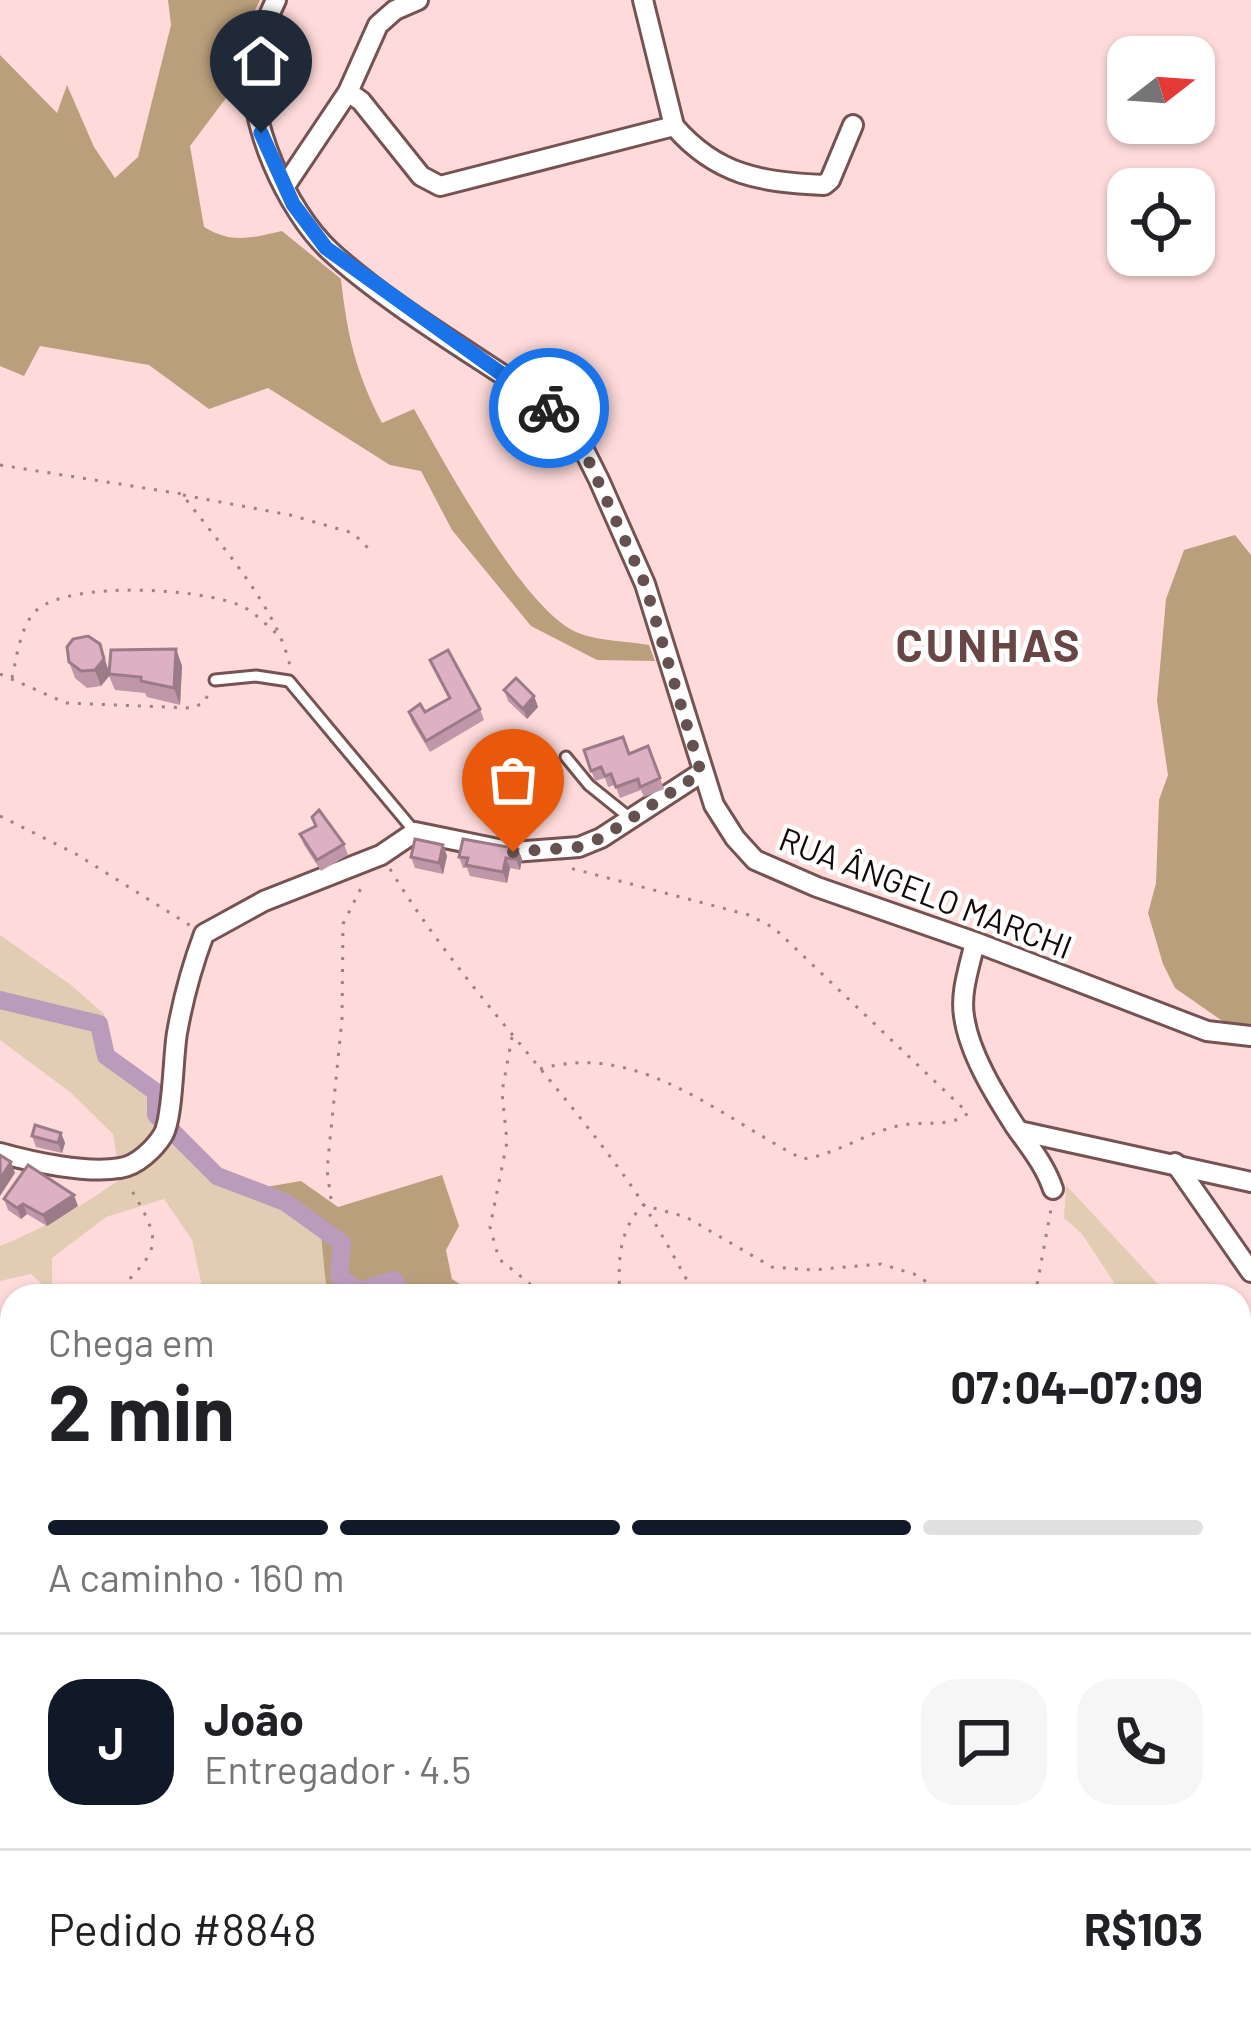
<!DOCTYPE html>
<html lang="pt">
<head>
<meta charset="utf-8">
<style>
  body { margin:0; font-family:Barlow,sans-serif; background:#f6f6f6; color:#202124; height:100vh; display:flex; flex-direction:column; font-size:45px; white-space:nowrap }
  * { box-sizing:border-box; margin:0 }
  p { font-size:39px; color:#757577 }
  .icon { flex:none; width:66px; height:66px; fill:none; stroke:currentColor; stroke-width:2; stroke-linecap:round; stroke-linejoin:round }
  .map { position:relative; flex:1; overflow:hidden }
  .side { position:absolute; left:0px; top:1284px; width:1251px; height:744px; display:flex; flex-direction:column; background:#fff; border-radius:36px 36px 0 0; box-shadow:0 3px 9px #0004 }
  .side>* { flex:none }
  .needle { width:78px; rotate:73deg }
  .fabs { position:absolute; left:1107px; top:36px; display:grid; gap:24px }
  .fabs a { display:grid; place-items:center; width:108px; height:108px; border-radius:24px; background:#fff; box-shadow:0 3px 9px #0004; font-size:60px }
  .pin { position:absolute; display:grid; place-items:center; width:102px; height:102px; color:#fff; margin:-123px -51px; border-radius:50% 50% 50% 0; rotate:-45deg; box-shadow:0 0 12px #0007 }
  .pin .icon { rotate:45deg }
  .courier { position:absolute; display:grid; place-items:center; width:120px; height:120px; margin:-60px; border:9px solid #1a73e8; border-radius:50%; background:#fff; color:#222; box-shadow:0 3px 15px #0007 }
  .overview em { font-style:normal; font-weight:700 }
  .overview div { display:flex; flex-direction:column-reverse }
  .overview { display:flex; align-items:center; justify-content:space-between; height:204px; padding:0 48px }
  h1 { font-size:78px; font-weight:700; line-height:90px }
  .bar { display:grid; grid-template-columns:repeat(4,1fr); gap:18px 12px; align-content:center; height:144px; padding:0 48px }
  .bar i { height:15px; border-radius:9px; background:#e0e0e0 }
  .bar .active { background:#111827 }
  .bar p { grid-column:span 4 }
  .line { display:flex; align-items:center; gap:30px; padding:0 48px; border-top:3px solid #e0e0e0 }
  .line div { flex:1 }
  .round { display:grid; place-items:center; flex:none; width:126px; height:126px; border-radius:36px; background:#f6f6f6 }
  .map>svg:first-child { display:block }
  .green { fill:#e2cdb4 }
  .forest { fill:#ba9f7c }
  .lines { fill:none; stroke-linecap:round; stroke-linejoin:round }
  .canal { stroke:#ba9bbb; stroke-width:18 }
  .service-casing { stroke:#765252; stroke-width:15 }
  .minor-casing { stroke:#765252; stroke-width:24 }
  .path { stroke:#9c8282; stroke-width:3; stroke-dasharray:3 9; stroke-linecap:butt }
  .service { stroke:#fff; stroke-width:9 }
  .minor { stroke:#fff; stroke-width:18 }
  .wall { fill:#bf97a8 }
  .shaded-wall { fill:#9b7b88 }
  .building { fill:#deb0c3; stroke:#9b7b88; stroke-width:3 }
  .done { stroke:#665151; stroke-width:12; stroke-dasharray:0 21.6 }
  .route { stroke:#1a73e8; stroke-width:15 }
  .labels { text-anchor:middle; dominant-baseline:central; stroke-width:9; stroke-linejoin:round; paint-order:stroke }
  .street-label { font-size:33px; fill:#140707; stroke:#fff }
  .district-label { font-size:45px; font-weight:bold; letter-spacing:3px; fill:#694646; stroke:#fff }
</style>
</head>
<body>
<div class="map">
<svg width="1251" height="2028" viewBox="0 0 1251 2028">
  <rect width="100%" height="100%" fill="#fedbda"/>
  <g class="green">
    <path d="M0,935L71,985L104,1014L113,1053L170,1093C162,1125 148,1151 118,1165L113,1134L70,1092L0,1040Z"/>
    <path d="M177,1136L217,1176L285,1202L320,1225L327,1296H204L192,1240L164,1199L106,1217L52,1258V1293L31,1274L0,1281V1246C65,1220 123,1180 177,1136Z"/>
    <polygon points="1066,1185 1155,1281 1168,1296 1123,1296 1082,1234 1064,1218"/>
    <polygon points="259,2016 530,2016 516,2028 256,2028"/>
  </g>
  <g class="forest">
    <path d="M168,0H260L247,26L241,78L190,146L204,227C232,244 251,238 282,231L341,279C347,335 356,373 382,423L414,409C444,462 522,607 576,632C596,641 627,641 649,645L655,661L597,660L531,626L452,530L421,471L390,465L268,388L209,409L149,365L40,346L24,376L0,366V55L57,113L67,85L94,147L115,178L138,157L171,25Z"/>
    <polygon points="1235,535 1251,555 1251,1025 1231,1027 1175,988 1163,964 1148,913 1156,883 1159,800 1168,775 1157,701 1166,599 1184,550"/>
    <polygon points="442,1175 459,1226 446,1250 452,1279 478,1296 327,1296 320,1225 285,1202 254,1189 301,1181 338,1207"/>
  </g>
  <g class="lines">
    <g class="canal">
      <polyline points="0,1000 99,1024 106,1056 156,1092 156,1115 217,1176 285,1202 342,1243 339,1277 359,1291 394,1280 405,1296"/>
      <polyline points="352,2016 354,2028"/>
    </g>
    <defs>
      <g id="service">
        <polyline points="215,680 256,676 289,681 415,832"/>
        <polyline points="566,757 589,785 630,818"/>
        <polyline points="628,2016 635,2028"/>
        <polyline points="781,2016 800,2028"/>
      </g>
      <g id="minor">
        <path d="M276,0C267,19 258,39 254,60C245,119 287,211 330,251C389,305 472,353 539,399L562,419L581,444L599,480L645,584L714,805L735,838L755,860L817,887L975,942L1207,1031L1251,1036"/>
        <polyline points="643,0 674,126"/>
        <path d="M348,92L361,101L421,176L440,186L674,126C717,176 762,182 824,185L830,180L853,125"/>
        <polyline points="285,186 348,92 378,25 395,10 418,0"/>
        <path d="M975,942C970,965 960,992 964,1016C969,1053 995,1095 1015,1126C1029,1146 1045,1165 1053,1189"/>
        <polyline points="1019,1131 1251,1182"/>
        <path d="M0,1153C32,1162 87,1174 120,1168C137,1166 155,1148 163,1135C173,1119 173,1056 177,1033C183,999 192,966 204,934L264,901L381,855L415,832L513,852L579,847L601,838L701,773"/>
        <polyline points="1175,1163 1251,1272"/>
        <polyline points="1065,2016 1090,2028"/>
      </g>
    </defs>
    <use href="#service" class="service-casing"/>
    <use href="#minor" class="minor-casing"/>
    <g class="path">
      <path d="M0,465L182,494C218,542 277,607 290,666"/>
      <polyline points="183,495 290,515 353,533 373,553"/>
      <polyline points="0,674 66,703 191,708 204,703 209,692"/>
      <path d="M12,678C17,657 20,624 38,609C74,581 198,588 239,605C253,610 265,624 276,633"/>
      <polyline points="0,816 76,854 191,926"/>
      <path d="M390,869C457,980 550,1072 625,1177C652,1214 673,1256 696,1296"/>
      <polyline points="512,1037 502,1092 507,1142 490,1227 499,1259 529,1283 537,1296"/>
      <path d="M540,1069C639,1040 721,1118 803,1159C838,1154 868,1131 903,1125C924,1121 951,1128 968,1113L774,928L749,915L566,867"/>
      <polyline points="331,1199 327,1170 342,1019 343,924 363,884"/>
      <path d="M113,1296C160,1248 165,1246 129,1186"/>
      <path d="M620,1296C618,1262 618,1231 643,1205L686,1217L772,1267L812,1270L881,1264L914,1274L949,1296"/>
      <polyline points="1035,1296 1051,1209"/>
      <polyline points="0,1451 12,1430"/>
      <polyline points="0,1467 12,1495"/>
      <polyline points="1239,1555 1251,1541"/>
      <polyline points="0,1771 12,1748"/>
      <polyline points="1239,1793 1251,1793"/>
      <polyline points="1239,1934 1251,1941"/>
      <polyline points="755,2028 767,2017"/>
    </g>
    <use href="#service" class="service"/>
    <use href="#minor" class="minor"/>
  </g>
  <g class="wall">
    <polygon points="176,649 182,666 180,705 147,697 145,693 115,690 109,676 101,686 87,688 75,678 69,662 109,672"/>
    <polygon points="430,660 480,709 484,720 430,752 412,722 409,712 425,712 449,699"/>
    <polygon points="504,690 534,696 538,707 527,719 508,701"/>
    <polygon points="648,746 664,789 644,797 641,790 620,798 615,785 608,787 605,778 595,781 584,750 629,753"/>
    <polygon points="312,817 344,844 348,855 321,871 304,845 300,834 315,827"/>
    <polygon points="443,845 447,856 443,874 415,868 411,857"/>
    <polygon points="518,849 522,859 520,870 510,868 507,883 470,876 467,868 463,868 459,857"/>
    <polygon points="61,1133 65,1143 62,1153 36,1147 32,1136"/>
    <polygon points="4,1199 78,1206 47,1226 27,1214 21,1219 8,1210"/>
    <polygon points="667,2016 713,2016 717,2027 677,2028"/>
    <polygon points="951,2016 977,2016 972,2027"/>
  </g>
  <g class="shaded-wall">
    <polygon points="100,644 110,675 101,686 95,670"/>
    <polygon points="176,649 182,666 180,705 174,688"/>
    <polygon points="534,696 538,707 527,719 523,709"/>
    <polygon points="443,845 447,856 443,874 439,863"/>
    <polygon points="518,849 522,859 520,870 516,859"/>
    <polygon points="506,858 510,868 507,883 503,872"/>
    <polygon points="61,1133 65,1143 62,1153 58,1143"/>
    <polygon points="11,1162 15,1173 0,1196 0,1179"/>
    <polygon points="74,1195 78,1206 47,1226 43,1215"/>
    <polygon points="23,1204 27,1214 21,1219 17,1208"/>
    <polygon points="713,2016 717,2027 708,2028 707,2024"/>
    <polygon points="968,2016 977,2016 972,2027"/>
  </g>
  <g class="building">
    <polygon points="88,636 100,644 104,659 95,670 81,671 69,662 67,647 73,639"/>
    <polygon points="176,649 174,688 141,681 141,677 109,674 111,650"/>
    <polygon points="448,650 480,709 426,741 409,712 420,704 425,712 450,698 430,660"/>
    <polygon points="516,678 534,696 523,709 504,690"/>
    <polygon points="623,737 629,754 648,746 660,778 640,787 638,779 616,787 611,774 605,776 601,767 591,771 584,750"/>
    <polygon points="319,810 344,844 317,860 300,834 316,826 312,817"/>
    <polygon points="415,839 443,845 439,863 411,857"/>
    <polygon points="463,839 518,849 516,859 506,858 503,872 466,865 468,858 459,857"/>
    <polygon points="35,1125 61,1133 58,1143 32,1136"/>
    <polygon points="0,1155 11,1162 0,1179"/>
    <polygon points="28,1165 74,1195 43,1215 23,1204 17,1208 4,1199"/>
    <polygon points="672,2016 713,2016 707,2024 709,2027 708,2028 685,2028"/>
    <polygon points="772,2016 788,2024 786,2028 773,2028 767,2025"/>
    <polygon points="656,2020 663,2028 647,2028"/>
  </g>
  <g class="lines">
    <polyline class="done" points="513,852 579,847 601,838 701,773 645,584 581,444 549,408"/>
    <polyline class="route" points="261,133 293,204 326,248 549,408"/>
  </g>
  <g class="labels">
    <g class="street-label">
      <text transform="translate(926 892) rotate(21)">RUA ÂNGELO MARCHI</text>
    </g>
    <g class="district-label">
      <text x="989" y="644">CUNHAS</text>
    </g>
  </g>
</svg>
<div class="fabs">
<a><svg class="needle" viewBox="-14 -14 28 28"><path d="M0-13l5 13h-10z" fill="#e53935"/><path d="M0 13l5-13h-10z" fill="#757577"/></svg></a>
<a><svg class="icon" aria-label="locate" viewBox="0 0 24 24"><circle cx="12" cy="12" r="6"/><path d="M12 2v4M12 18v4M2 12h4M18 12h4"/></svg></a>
</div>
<div class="pin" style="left:513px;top:852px;background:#ea580c"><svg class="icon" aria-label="bag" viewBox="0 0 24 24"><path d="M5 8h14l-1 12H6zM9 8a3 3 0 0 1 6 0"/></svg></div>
<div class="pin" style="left:261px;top:133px;background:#1f2937"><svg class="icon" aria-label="home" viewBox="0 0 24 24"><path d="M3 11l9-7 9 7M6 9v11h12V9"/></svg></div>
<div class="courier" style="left:549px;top:408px"><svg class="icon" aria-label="bike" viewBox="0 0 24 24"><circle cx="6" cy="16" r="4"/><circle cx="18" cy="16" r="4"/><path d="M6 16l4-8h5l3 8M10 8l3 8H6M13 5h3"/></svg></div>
<section class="side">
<div class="overview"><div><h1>2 min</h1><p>Chega em</p></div><em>07:04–07:09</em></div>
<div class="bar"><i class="active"></i><i class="active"></i><i class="active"></i><i></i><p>A caminho · 160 m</p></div>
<div class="line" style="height:216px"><b class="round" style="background:#111827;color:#fff">J</b><div><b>João</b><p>Entregador · 4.5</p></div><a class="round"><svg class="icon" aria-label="chat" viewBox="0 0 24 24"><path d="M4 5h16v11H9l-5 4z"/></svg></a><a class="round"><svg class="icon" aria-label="phone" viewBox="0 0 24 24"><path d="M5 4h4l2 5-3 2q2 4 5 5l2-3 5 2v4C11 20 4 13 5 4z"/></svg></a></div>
<div class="line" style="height:156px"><div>Pedido #8848</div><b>R$103</b></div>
</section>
</div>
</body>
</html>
